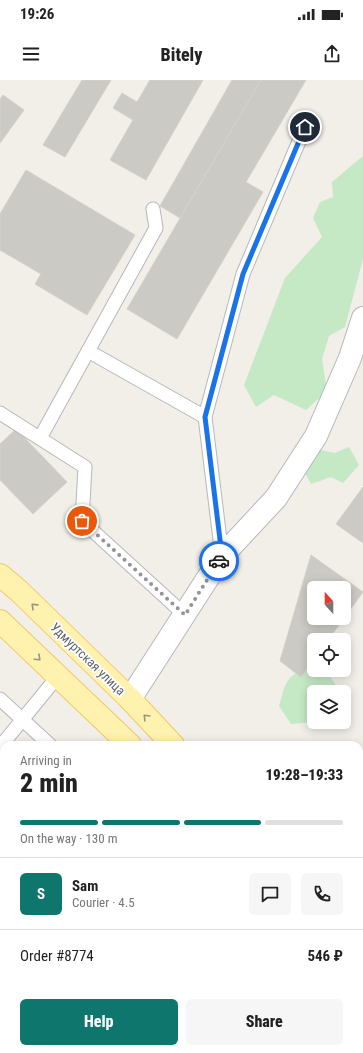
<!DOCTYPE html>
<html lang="en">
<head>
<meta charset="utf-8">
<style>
  body { margin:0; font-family:"Roboto Condensed",sans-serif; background:#f6f6f6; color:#222; height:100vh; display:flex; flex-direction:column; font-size:15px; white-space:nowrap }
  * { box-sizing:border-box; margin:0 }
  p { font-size:13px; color:#767676 }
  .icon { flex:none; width:22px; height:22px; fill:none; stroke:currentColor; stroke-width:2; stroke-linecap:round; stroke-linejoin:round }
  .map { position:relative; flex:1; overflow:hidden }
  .drawer { position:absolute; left:0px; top:661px; width:363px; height:312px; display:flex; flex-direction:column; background:#fff; border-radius:12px 12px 0 0; box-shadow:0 2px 10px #0003 }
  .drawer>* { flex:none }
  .needle { width:26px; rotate:339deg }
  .tools { position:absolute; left:307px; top:501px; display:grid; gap:8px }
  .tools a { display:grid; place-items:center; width:44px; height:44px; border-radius:6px; background:#fff; box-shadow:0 2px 10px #0003; font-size:20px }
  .pin { position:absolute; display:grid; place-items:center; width:34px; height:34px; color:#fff; margin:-17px; border:2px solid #fff; border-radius:50%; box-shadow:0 1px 4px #0007 }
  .courier { position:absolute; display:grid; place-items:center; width:40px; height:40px; margin:-20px; border:3px solid #1a73e8; border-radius:50%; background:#fff; color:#222; box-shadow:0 1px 5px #0007 }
  .head em { font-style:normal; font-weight:800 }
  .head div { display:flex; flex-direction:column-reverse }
  .head { display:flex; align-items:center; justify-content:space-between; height:68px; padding:0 20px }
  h1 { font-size:26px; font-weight:800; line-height:30px }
  .bar { display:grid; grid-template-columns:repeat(4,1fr); gap:6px 4px; align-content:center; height:48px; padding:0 20px }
  .bar i { height:5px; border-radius:3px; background:#e0e0e0 }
  .bar .current { background:#0f766e }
  .bar p { grid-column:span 4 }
  .line { display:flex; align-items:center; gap:10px; padding:0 20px; border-top:1px solid #e0e0e0 }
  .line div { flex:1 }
  .round { display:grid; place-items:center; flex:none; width:42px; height:42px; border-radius:6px; background:#f6f6f6 }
  .primary-button { display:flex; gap:8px; margin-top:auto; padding:8px 20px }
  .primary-button a { flex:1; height:46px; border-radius:6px; background:#0f766e; color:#fff; font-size:16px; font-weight:800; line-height:46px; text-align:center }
  .primary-button a+a { background:#f6f6f6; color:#222 }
  .status { display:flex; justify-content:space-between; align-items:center; height:28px; padding:0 20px; background:#fff; direction:ltr }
  .status svg { height:11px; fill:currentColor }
  header { display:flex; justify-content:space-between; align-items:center; height:52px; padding:0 20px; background:#fff; font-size:18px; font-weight:800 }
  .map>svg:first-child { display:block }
  .green { fill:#c5e8c5 }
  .building { fill:#cccac5; stroke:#d6d1c6 }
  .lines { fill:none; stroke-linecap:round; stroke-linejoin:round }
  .lane-casing { stroke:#b5b8bc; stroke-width:15 }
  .street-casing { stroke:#b5b8bc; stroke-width:24 }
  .primary-casing { stroke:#f2c960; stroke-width:24 }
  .lane { stroke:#fff; stroke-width:13 }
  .street { stroke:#fff; stroke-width:22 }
  .primary { stroke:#fff2af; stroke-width:22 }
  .oneway { stroke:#979581 }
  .done { stroke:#929495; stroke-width:4; stroke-dasharray:0 7.2 }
  .route { stroke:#1a73e8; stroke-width:5 }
  .labels { text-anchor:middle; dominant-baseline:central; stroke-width:3.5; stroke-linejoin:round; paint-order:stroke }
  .street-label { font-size:13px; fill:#5f6368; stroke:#fff }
</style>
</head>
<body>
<div class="status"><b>19:26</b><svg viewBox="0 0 49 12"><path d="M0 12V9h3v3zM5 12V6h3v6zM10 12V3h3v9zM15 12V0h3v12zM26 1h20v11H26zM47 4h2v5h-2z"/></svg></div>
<header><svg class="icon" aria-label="menu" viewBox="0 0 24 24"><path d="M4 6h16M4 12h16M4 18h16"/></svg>Bitely<svg class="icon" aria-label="share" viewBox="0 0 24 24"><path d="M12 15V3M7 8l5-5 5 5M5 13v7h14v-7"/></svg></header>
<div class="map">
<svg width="363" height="973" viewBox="0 0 363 973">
  <rect width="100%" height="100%" fill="#f1efe8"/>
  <g class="green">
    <polygon points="363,76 363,179 345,247 329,256 322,279 327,311 306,330 274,315 256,327 244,305 285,198 322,157 313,138 320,122 333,117 332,102"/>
    <polygon points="349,367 359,385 343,403 331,397 311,404 303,389 316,369 335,373"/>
    <path d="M314,589V590H325L341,612H314V639L313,642L291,644L279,626C286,602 286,592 314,589Z"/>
    <polygon points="359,950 363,954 363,973 154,973 156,969 359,969"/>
  </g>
  <g class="building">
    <polygon points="82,0 111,0 65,77 43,65"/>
    <polygon points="150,0 203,0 146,100 110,80 133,40 113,28 122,13 137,22"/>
    <polygon points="232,0 261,0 180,138 160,126"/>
    <polygon points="261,0 306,0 246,102 263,112 177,259 127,229"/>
    <polygon points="3,15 24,30 0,63 0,19"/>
    <polygon points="26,90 135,155 87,235 35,204 41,194 0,170 0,134"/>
    <polygon points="16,349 67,402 33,434 0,400 0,364"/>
    <polygon points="363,407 363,463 336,444"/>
    <polygon points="311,475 363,512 344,538 344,508 314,508 314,538 344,538 328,560 314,560 314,579 301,597 280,581"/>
    <polygon points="0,680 4,682 4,785 0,794"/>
    <polygon points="4,785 4,814 0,812 0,794"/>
    <polygon points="0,812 4,814 4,879 0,889"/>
    <polygon points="73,969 112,969 110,973 72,973"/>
  </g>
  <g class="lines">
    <defs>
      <g id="lane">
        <polyline points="88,271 205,337"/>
        <polyline points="0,333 85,387 82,441 185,535"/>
        <polyline points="40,358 156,148 153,129"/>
        <polyline points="222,476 205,337 243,194 305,47"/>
        <polyline points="0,619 50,665"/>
        <polyline points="0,667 58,596"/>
        <polyline points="359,736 363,740"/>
      </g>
      <g id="street">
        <polyline points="130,619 222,476 276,418 316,356 350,278 363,238"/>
        <polyline points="131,973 132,969"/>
      </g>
      <g id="primary">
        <polyline points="0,495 19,511 130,619 173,665"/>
        <polyline points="0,541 130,665"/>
        <polyline points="359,864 363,869"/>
        <polyline points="359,906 363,911"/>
      </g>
    </defs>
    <use href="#lane" class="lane-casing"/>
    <use href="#street" class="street-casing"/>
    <use href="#primary" class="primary-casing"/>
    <use href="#lane" class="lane"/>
    <use href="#street" class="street"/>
    <use href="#primary" class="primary"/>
  </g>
  <defs><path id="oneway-chevron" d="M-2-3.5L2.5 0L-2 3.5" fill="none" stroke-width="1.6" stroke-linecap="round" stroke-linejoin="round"/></defs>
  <g class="oneway">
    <use href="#oneway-chevron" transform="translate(34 526) rotate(-136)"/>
    <use href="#oneway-chevron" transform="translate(38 578) rotate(43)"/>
    <use href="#oneway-chevron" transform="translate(146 637) rotate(-134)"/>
  </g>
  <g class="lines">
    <polyline class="done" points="82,441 185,535 219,481"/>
    <polyline class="route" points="219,481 222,476 205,337 243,194 305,47"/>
  </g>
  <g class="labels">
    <g class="street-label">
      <text transform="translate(88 579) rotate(44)">Удмуртская улица</text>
    </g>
  </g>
</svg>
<div class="tools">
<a><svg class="needle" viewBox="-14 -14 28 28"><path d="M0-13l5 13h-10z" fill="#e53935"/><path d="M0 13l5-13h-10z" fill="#767676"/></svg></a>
<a><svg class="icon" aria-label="locate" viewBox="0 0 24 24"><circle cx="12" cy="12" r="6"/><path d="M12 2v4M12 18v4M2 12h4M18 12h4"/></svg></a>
<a><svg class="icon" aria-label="layers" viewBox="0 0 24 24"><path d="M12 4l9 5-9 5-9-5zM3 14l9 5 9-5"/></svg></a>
</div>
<div class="pin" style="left:82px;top:441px;background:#ea580c"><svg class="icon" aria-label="bag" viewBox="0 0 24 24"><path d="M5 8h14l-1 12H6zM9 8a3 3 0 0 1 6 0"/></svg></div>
<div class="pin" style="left:305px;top:47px;background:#1f2937"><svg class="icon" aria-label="home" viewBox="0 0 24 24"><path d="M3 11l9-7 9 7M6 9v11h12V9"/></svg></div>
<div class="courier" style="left:219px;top:481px"><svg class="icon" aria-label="car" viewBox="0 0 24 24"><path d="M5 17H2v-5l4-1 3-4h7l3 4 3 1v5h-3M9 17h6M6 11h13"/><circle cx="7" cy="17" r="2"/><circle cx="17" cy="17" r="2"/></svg></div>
<section class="drawer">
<div class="head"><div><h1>2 min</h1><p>Arriving in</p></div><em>19:28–19:33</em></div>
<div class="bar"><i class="current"></i><i class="current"></i><i class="current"></i><i></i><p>On the way · 130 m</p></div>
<div class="line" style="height:72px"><b class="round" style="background:#0f766e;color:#fff">S</b><div><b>Sam</b><p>Courier · 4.5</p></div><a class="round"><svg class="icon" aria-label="chat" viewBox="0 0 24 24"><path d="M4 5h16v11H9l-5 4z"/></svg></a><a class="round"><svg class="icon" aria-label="phone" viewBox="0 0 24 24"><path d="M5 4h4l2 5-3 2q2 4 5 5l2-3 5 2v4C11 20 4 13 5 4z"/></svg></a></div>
<div class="line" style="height:52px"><div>Order #8774</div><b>546 ₽</b></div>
<div class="primary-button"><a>Help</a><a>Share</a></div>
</section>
</div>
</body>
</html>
